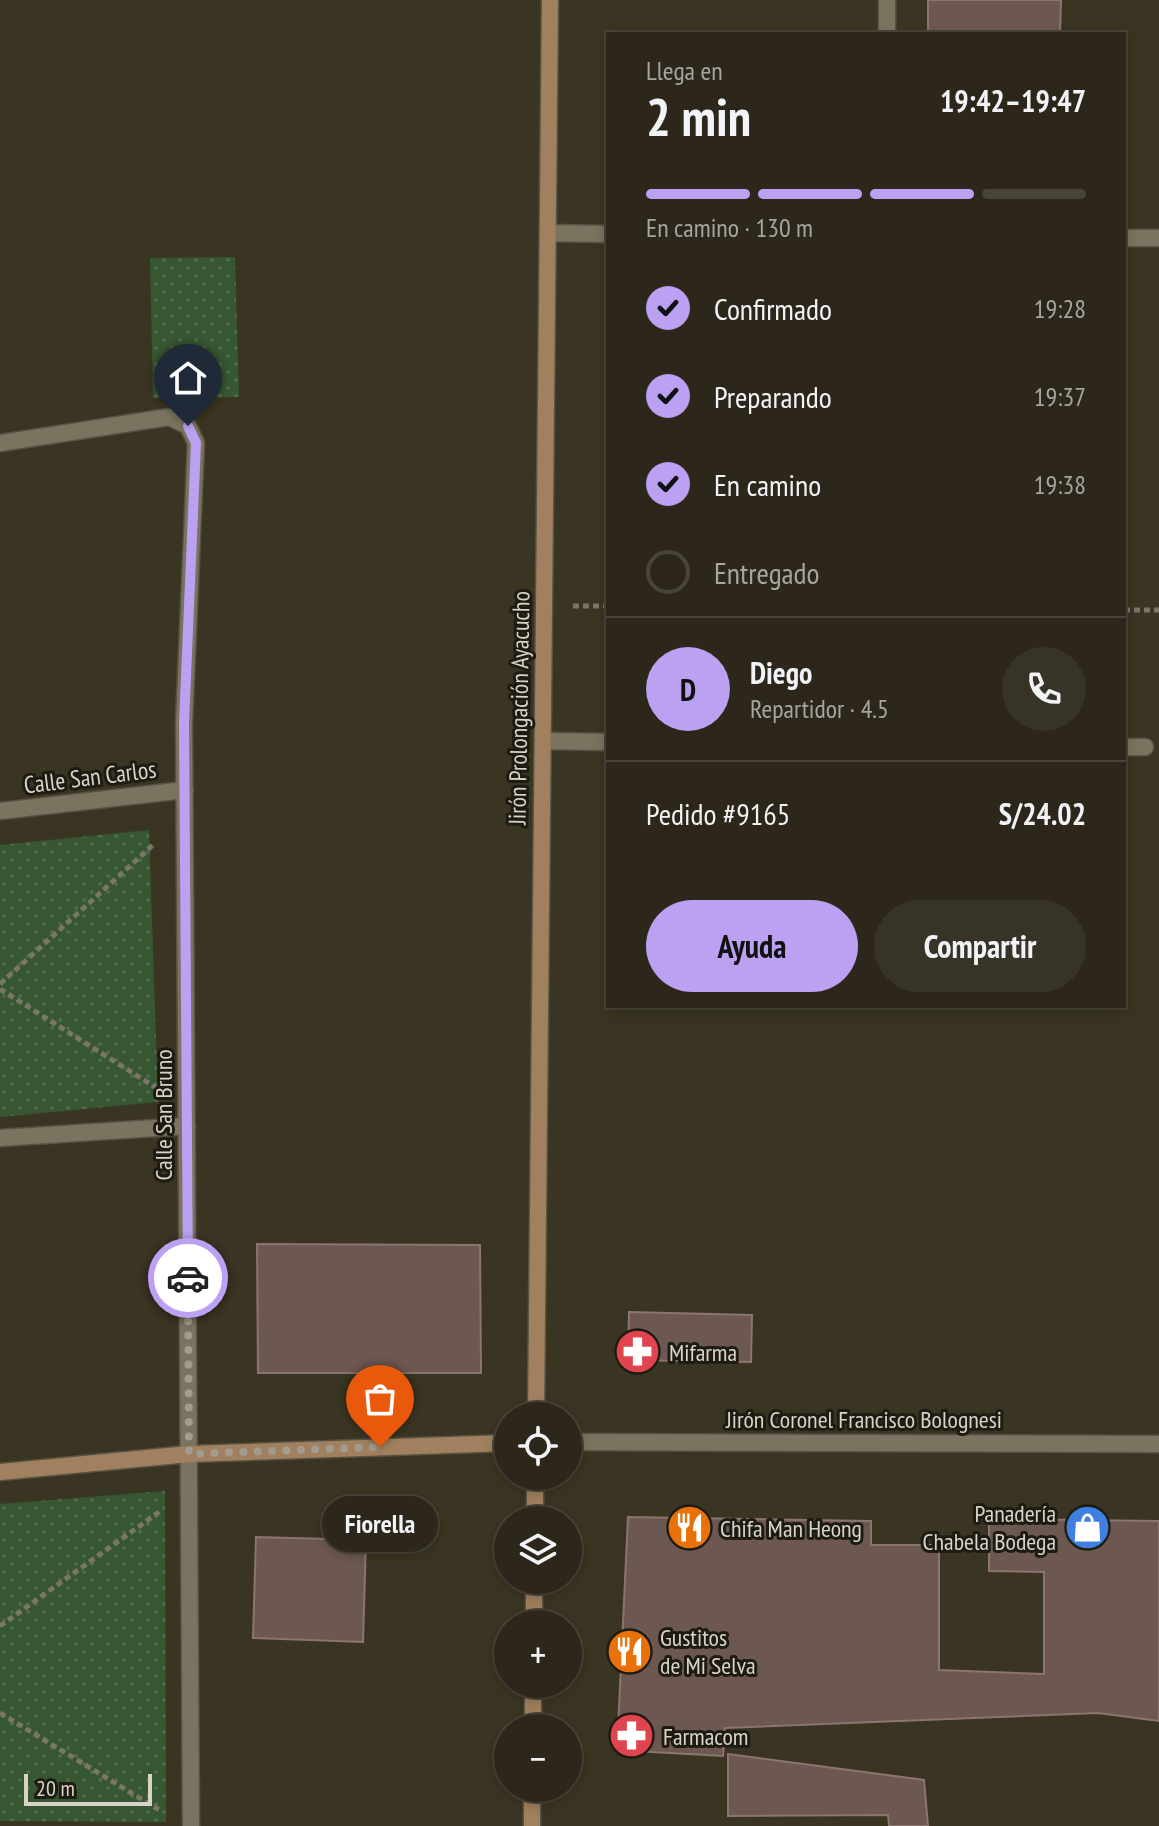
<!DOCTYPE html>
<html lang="es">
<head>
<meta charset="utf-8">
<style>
  body { margin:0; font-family:"PT Sans Narrow",sans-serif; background:#383327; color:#f1f3f6; height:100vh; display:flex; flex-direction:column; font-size:30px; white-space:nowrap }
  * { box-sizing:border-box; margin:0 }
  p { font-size:26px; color:#a6a5a2 }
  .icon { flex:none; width:44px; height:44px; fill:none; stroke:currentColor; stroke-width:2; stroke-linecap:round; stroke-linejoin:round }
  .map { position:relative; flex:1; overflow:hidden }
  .panel { position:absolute; left:606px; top:32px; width:520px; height:976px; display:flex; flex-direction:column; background:#2c271a; border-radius:0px; box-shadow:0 4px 12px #0003,0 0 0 2px #484439 }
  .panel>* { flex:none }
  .tools { position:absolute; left:494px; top:1402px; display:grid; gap:16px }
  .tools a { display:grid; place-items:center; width:88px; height:88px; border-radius:50%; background:#2c271a; box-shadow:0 4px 12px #0003,0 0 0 2px #484439; font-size:40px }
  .scale { position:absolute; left:24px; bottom:20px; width:128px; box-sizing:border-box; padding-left:8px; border:4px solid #d8d4c9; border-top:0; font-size:22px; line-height:28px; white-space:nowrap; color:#d8d4c9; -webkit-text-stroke:6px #1e1b13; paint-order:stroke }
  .pin { position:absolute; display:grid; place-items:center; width:68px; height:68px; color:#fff; margin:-82px -34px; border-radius:50% 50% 50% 0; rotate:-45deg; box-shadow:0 0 8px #0007 }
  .pin .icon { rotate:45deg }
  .courier { position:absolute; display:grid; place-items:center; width:80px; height:80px; margin:-40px; border:6px solid #bca0f2; border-radius:50%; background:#fff; color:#222; box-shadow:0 2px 10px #0007 }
  .bubble { position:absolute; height:56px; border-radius:28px; background:#2c271a; box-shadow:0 4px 12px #0003,0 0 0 2px #484439; font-size:26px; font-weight:700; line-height:56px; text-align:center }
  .head em { font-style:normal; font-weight:700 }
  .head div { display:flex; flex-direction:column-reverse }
  .head { display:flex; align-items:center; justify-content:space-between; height:136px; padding:0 40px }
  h1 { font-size:52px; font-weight:700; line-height:60px }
  .bar { display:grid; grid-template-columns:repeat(4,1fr); gap:12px 8px; align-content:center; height:96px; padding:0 40px }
  .bar i { height:10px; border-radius:6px; background:#484439 }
  .bar .active { background:#bca0f2 }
  .bar p { grid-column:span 4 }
  .line { display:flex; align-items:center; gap:20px; padding:0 40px; border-top:2px solid #484439 }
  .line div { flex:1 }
  .round { display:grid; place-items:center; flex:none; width:84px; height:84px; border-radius:42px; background:#383327 }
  ol { padding:0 40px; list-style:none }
  li { display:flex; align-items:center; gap:24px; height:88px }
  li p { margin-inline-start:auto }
  li .icon { padding:8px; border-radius:50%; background:#bca0f2; color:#111; stroke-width:4 }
  li:last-child { color:#a6a5a2 }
  li i { width:44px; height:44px; border:4px solid #484439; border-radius:50% }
  .button { display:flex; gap:16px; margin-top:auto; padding:16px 40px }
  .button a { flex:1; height:92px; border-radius:48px; background:#bca0f2; color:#111; font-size:32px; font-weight:700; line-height:92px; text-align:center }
  .button a+a { background:#383327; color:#f1f3f6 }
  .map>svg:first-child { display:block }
  .park { fill:url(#park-dots) }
  .building { fill:#6d5751; stroke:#8c746f; stroke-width:2 }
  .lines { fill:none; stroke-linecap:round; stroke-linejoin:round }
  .lane-casing { stroke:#585243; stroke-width:19 }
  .street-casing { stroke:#585243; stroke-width:19 }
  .secondary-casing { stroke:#585243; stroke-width:19 }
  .path { stroke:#7b7667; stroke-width:5; stroke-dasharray:6 4; stroke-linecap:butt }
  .lane { stroke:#7a735f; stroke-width:16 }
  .street { stroke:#7a735f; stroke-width:16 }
  .secondary { stroke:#a0805e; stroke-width:16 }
  .done { stroke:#a19c8f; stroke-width:8; stroke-dasharray:0 14.4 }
  .route { stroke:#bca0f2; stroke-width:10 }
  .labels { text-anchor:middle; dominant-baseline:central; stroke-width:6; stroke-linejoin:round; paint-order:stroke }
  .street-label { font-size:24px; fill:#d8d4c9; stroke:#1e1b13 }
  .poi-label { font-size:24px; fill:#d8d4c9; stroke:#1e1b13; text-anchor:start }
</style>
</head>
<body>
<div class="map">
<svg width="1159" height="1826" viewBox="0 0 1159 1826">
  <defs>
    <pattern id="park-dots" width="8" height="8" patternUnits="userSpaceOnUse" patternTransform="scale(2)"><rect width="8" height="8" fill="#375732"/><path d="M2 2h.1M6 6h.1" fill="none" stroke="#536e4e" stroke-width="1.8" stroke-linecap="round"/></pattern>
  </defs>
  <rect width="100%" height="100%" fill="#3a3422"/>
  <g class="park">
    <polygon points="235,257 239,397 153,398 150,258"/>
    <polygon points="149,830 158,1102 0,1117 0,845"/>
    <polygon points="165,1491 166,1822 0,1821 0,1504"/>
  </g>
  <g class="building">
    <polygon points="928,0 1061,0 1060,34 928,34"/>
    <polygon points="257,1244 480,1245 481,1373 258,1373"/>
    <polygon points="629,1312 752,1315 751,1362 628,1360"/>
    <polygon points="628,1517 871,1521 871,1545 939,1545 939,1670 1044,1674 1044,1572 989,1571 989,1519 1159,1521 1159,1721 1098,1713 725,1728 723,1756 617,1750"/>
    <polygon points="256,1537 366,1540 363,1642 253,1638"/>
    <polygon points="728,1754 924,1780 928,1826 889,1826 888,1815 728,1816"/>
  </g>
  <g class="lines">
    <defs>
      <g id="lane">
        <polyline points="543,741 608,742"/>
        <polyline points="1124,747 1145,747"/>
      </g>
      <g id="street">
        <polyline points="887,34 887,0"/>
        <polyline points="548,233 608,234"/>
        <polyline points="1124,238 1159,238"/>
        <polyline points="0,443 169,417 188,426 196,443 184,723 191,1826"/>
        <polyline points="0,811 185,790"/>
        <polyline points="0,1138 187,1126"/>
        <polyline points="568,1442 1159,1444"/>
      </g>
      <g id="secondary">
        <polyline points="536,1416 550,0"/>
        <polyline points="0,1472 189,1454 508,1443"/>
        <polyline points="535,1520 535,1476"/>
        <polyline points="534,1624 534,1580"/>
        <polyline points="533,1728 533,1684"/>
        <polyline points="532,1826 532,1788"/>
      </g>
    </defs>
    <use href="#lane" class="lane-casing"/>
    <use href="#street" class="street-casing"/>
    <use href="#secondary" class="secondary-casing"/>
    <g class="path">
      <polyline points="573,606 608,606"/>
      <polyline points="1124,610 1159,610"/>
      <polyline points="0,984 154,844"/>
      <polyline points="0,989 158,1089"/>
      <polyline points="0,1626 159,1512"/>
      <polyline points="0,1713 161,1811"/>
    </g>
    <use href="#lane" class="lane"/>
    <use href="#street" class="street"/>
    <use href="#secondary" class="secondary"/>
  </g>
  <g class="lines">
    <polyline class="done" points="188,1278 189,1454 380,1447"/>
    <polyline class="route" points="188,426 196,443 184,723 188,1278"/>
  </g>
  <defs>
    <symbol id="pharmacy-disc" viewBox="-11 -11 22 22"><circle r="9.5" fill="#e0444e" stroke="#1e1b13"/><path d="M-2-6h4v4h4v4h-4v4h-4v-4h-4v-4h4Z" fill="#fff"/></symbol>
    <symbol id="shop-disc" viewBox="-11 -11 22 22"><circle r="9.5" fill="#3f7fe0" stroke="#1e1b13"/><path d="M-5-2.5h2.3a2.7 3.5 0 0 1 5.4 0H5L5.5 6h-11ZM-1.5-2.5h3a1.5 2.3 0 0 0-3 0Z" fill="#fff"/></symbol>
    <symbol id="restaurant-disc" viewBox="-11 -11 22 22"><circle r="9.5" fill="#e8710a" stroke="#1e1b13"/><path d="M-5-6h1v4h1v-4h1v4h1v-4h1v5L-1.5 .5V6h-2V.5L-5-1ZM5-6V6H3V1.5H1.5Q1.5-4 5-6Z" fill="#fff"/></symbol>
  </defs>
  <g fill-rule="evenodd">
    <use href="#pharmacy-disc" x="612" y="1326" width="51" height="51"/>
    <use href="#shop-disc" x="1062" y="1502" width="51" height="51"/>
    <use href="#restaurant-disc" x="664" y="1502" width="51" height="51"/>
    <use href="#restaurant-disc" x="604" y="1626" width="51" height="51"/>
    <use href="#pharmacy-disc" x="606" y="1710" width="51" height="51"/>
  </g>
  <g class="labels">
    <g class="street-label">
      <text transform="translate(519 708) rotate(-89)">Jirón Prolongación Ayacucho</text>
      <text transform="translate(90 777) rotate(-7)">Calle San Carlos</text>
      <text transform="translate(163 1115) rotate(-90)">Calle San Bruno</text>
      <text x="864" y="1419">Jirón Coronel Francisco Bolognesi</text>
    </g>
    <g class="poi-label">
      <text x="669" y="1352">Mifarma</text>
      <text x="1056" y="1513" text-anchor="end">Panadería<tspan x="1056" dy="28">Chabela Bodega</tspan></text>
      <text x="720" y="1528">Chifa Man Heong</text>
      <text x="660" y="1637">Gustitos<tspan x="660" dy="28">de Mi Selva</tspan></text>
      <text x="663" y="1736">Farmacom</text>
    </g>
  </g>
</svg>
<div class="tools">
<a><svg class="icon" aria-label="locate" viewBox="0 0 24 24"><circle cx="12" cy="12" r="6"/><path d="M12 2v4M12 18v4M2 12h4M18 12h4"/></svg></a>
<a><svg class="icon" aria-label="layers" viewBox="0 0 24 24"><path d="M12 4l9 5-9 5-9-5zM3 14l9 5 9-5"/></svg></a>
<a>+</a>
<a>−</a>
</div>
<div class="scale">20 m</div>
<div class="pin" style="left:380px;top:1447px;background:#ea580c"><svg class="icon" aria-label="bag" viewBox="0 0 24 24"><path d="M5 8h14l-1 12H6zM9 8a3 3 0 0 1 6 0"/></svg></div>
<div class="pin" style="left:188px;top:426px;background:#1f2937"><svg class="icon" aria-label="home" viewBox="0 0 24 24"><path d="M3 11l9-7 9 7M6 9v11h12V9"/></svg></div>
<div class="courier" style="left:188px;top:1278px"><svg class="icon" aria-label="car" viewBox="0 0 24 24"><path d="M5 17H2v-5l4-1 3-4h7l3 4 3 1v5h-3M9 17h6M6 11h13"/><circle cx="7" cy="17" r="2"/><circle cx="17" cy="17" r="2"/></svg></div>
<div class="bubble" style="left:322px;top:1496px;width:116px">Fiorella</div>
<section class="panel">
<div class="head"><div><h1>2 min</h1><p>Llega en</p></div><em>19:42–19:47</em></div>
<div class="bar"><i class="active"></i><i class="active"></i><i class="active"></i><i></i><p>En camino · 130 m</p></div>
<ol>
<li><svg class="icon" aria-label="check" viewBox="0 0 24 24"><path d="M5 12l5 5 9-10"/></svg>Confirmado<p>19:28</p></li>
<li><svg class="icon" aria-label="check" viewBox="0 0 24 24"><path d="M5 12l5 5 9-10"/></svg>Preparando<p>19:37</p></li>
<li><svg class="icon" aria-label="check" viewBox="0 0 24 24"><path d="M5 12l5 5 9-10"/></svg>En camino<p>19:38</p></li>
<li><i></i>Entregado</li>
</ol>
<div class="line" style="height:144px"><b class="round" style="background:#bca0f2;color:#111">D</b><div><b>Diego</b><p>Repartidor · 4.5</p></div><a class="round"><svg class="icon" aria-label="phone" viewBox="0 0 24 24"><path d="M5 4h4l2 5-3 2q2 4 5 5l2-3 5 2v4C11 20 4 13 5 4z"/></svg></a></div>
<div class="line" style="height:104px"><div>Pedido #9165</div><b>S/24.02</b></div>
<div class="button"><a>Ayuda</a><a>Compartir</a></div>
</section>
</div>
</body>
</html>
